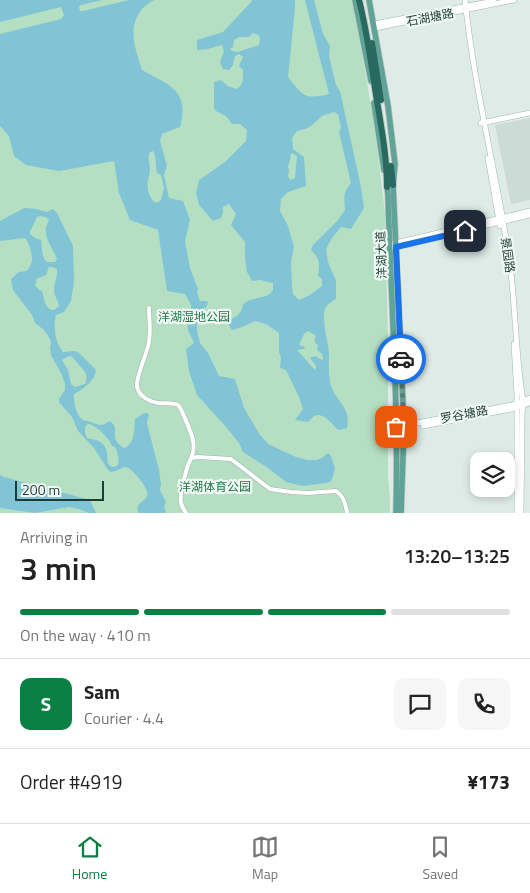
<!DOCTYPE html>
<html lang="en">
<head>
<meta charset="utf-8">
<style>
  body { margin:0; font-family:"Titillium Web","Noto Sans SC",sans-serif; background:#f6f6f6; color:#222; height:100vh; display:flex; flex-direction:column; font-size:19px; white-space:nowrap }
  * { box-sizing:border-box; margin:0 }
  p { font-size:16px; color:#767676 }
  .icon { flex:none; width:28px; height:28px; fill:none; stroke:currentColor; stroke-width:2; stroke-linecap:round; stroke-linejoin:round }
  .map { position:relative; height:513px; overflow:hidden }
  .details { display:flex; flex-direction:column; background:#fff; flex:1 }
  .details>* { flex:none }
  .tools { position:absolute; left:470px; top:452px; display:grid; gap:10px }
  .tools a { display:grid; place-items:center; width:45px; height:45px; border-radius:10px; background:#fff; box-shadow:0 2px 8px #0003; font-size:25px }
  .scale { position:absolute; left:15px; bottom:12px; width:89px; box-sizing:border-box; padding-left:5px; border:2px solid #1e3c35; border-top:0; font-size:14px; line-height:18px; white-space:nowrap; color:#1e3c35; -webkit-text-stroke:4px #eff8f4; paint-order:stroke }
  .pin { position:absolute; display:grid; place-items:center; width:42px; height:42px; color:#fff; margin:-21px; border-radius:10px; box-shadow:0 2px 8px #0006 }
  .courier { position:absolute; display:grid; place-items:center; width:50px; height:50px; margin:-25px; border:4px solid #1a73e8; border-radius:50%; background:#fff; color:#222; box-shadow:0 1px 6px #0007 }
  .summary em { font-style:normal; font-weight:600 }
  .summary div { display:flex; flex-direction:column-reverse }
  .summary { display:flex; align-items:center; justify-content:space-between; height:85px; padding:0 20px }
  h1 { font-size:32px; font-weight:600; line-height:38px }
  .bar { display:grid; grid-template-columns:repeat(4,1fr); gap:8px 5px; align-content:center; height:60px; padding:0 20px }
  .bar i { height:6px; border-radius:4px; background:#e0e0e0 }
  .bar .selected { background:#0b8043 }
  .bar p { grid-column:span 4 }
  .line { display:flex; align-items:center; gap:12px; padding:0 20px; border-top:1px solid #e0e0e0 }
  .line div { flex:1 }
  .round { display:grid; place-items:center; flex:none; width:52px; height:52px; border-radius:10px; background:#f6f6f6 }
  .tab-bar { display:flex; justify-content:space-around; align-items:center; height:70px; border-top:1px solid #e0e0e0; background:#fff; font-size:14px; color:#767676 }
  .tab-bar a { display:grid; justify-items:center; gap:2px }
  .tab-bar .selected { color:#0b8043 }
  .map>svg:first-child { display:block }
  .built { fill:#ccdbd5 }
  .green { fill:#b5dfc2 }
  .water { fill:#81c4d6; fill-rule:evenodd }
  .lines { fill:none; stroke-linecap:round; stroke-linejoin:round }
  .street-casing { stroke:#a1b3ad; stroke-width:5 }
  .secondary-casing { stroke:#9cb8af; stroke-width:6 }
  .primary-casing { stroke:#c0c8c6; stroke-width:7 }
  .highway-casing { stroke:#c0c8c6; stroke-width:8 }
  .street { stroke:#fff; stroke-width:4 }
  .secondary { stroke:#fff; stroke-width:5 }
  .primary { stroke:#5fa496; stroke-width:5.5 }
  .highway { stroke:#286a60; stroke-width:6 }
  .done { stroke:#617973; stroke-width:5; stroke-dasharray:0 9 }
  .route { stroke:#1a73e8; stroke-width:6 }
  .labels { text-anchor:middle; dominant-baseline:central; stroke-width:4.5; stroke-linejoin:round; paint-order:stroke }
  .street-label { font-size:12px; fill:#1e3c35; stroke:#eff8f4 }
  .park-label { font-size:12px; fill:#257648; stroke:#eff8f4 }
</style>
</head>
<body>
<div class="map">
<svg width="530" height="513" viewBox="0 0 530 513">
  <rect width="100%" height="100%" fill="#deebe6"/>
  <polygon class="built" points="530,118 530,200 511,204 495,125"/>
  <polygon class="green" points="0,0 353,0 374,123 385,213 388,337 388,478 390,499 390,513 0,513"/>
  <g class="water">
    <path d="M0,0H103L81,5L79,7L80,11H83L129,0H154C151,2 146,5 144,7C126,26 135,48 142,70C169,85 190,90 180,127L162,134L160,141L167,166L164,175L169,198L183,201L190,220L185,241L190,268L198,289L197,292L200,301H208L207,306L199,314L197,322V330L200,343L208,353L219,376L235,379L244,408L260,435L268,444L296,457L307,460H316L322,458L328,453L331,456L335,469L333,476L331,481L326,483L303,486L286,482L268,468L243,452L239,443L227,428L197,395L189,371L186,349L194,343L188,330L187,319L191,311V305L185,294L167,291L158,230L130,220L119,193L114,161L59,171L26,165L14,156L9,136L0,126V34L61,19L64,15L61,7L0,22ZM153,151C157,157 155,166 157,173L161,175L164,188L161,200L157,203L153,201C151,197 148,194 148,189C146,182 150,176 150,169C150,162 147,158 150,152Z"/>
    <path d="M251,0H295V8L288,77C292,82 300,93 305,95C311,98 323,96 329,94L305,0H314L323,34L330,46L329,56L336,85L340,91L361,187L364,208L351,229L341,227L332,238L326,249L328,262L336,281V299C331,302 327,304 325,309C321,322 329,342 329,355C329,366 328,376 331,386C338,404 351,407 347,428L338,430C333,425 323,411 314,416C312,418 310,420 308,422L295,420L303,409L299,397L286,370L280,368L281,357L279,352V333L266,324L255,321L242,327L232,330L226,321C236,317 241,316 243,304L250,300L266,296L271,293L273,290V283L260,280L252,281L247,272L245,259V242L231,225L236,214L229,204L223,207V212L221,218L213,221L199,205L196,193L199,180L225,162L246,141L247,130L240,124H232L226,116L216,111L214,108V82L221,80L228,86L237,89C244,84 243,78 243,70L239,66L243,57L239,54L235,56L233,65L229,70L223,69L220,62L224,51L222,45L208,49L197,50V40L223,32L252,1ZM253,33L258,35L260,38L259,45L238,52L232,51L230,49L233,47L234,40L239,37H249ZM334,112L338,114L341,128L339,132L351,183C343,193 344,197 345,210L337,221L313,245L311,250C320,259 320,263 318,276L322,279V286L310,295L299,300L293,294L292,288L291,262L294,247L288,226L280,211L281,199L288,192L306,186L304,157L293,149L292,138L297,131C310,129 313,124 322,116C325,114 330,114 334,112ZM291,153L297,156L295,178L291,180C286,176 289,174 289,170C289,169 288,168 288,166L290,160ZM308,331L316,336C314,340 314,343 318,345L317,350L322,354L323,359L322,360L315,356L310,358L316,366L315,370L297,350L304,349L305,347L299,345L304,334Z"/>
    <path d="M24,208L36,209L47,212L53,209L57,213L73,246L74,282L71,301L64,312L56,315C53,326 55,343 63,352L75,351L79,353L96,370C95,381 83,389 74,394C73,401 76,416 83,420C85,421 88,421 91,422C99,425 102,427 109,421C123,428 106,438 124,448C135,444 134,430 135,419L144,413H147L149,415L147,422L148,427L159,470L161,484L160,490L166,502L164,506L166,513H138C136,501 143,504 147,496C150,490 136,474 131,470C129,468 126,467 124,467L116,471L111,472L108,470L94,448L78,431L72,417L59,402V399L65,390V384L62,375L51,355L50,348L51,343L50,339L44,330L35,323L32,315L13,290L11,279L19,272L27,271C29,268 32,264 32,259C32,253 29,242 25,238L0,241V221ZM40,216L46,217L49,220C48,223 47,225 46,227C44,238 53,249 57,259L55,262H47C40,255 43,248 41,240L35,238L30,234V232L37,217ZM49,267H52L57,269C58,277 54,282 54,290C54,296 58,300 59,306L54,310L49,309L45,303L42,291L39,290L35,285L36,283V279L46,275ZM71,356C74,358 76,362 79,365C85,372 89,374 85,384L75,387L71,384L68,370L62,360L67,357ZM89,424C97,426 110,439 112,446L115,447C118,452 120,461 117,466L112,467L108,464C107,453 108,444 96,440C93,439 90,439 87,438C85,433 84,430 86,425Z"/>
    <polygon points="0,475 4,477 90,500 96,513 89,513 79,509 69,507 35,513 0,508"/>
  </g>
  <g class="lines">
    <defs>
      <g id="street">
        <path d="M149,308C149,319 151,331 149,342C147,354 136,376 137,386C138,396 150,402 159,403C166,404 172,402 178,405C181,407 192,435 193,440C195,450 192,457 188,465C185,475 179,493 181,503C182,506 184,510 186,513"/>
        <path d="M192,458L198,457L231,459L270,489L291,492L308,493L336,491C343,495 346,505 347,513"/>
      </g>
      <g id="secondary">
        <path d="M465,0C474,87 496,171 509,257C516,305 515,353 523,401L522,416L521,513"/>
        <polyline points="374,24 494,1"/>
        <polyline points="375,28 514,0"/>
        <polyline points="481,123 530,113"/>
        <polyline points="488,158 500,226"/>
        <polyline points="392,244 530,211"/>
        <polyline points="390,248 530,215"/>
        <polyline points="514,344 517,394 517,513"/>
        <polyline points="423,426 511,409 530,403"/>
        <polyline points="396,427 512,405 530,398"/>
      </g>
      <g id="primary">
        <polyline points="355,0 371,81"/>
        <polyline points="369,0 388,106 395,164 393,185 404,426 401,513"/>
        <polyline points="374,103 384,170"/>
        <path d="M387,184L388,196C391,302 399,407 396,513"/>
      </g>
      <g id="highway">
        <path d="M359,0C367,31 371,63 376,95C381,126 387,156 387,187"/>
        <polyline points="372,43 381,100"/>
        <polyline points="391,166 393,185"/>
      </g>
    </defs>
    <use href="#street" class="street-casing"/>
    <use href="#secondary" class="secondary-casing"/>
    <use href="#primary" class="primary-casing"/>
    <use href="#highway" class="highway-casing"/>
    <use href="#street" class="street"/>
    <use href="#secondary" class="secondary"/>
    <use href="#primary" class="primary"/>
    <use href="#highway" class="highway"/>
  </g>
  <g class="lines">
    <polyline class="done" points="396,427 397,431 404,429 401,359"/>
    <polyline class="route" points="401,359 396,247 465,231"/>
  </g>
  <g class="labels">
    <g class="street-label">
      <text transform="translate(430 17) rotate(-11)">石湖塘路</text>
      <text transform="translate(381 255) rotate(-92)">洋湖大道</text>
      <text transform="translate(508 255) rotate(82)">景园路</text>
      <text transform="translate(464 414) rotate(-11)">罗谷塘路</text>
    </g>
    <g class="park-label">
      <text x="194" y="316">洋湖湿地公园</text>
      <text x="215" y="486">洋湖体育公园</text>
    </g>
  </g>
</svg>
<div class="tools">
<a><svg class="icon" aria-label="layers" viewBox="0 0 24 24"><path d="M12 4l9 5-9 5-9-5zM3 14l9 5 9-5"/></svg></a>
</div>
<div class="scale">200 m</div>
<div class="pin" style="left:396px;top:427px;background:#ea580c"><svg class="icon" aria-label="bag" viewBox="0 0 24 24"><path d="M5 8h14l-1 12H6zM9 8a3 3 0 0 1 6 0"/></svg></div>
<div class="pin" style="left:465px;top:231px;background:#1f2937"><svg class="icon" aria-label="home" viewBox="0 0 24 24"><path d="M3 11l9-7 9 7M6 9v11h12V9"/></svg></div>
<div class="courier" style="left:401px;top:359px"><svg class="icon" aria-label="car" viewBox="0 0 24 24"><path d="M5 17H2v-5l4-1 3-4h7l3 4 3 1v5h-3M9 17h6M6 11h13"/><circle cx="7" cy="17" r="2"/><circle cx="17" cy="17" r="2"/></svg></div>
</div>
<section class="details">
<div class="summary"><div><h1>3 min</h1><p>Arriving in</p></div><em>13:20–13:25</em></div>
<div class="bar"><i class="selected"></i><i class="selected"></i><i class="selected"></i><i></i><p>On the way · 410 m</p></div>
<div class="line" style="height:90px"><b class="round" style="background:#0b8043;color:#fff">S</b><div><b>Sam</b><p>Courier · 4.4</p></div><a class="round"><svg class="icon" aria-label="chat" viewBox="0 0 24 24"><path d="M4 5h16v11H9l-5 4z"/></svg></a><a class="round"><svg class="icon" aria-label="phone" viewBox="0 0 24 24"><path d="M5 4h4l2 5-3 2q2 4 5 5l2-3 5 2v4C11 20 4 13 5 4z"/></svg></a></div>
<div class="line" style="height:65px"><div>Order #4919</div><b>¥173</b></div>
</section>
<nav class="tab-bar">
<a class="selected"><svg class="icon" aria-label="home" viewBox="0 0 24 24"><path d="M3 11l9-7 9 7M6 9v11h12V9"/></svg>Home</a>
<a><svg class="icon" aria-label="map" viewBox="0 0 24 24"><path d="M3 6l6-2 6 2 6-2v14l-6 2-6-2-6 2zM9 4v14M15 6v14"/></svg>Map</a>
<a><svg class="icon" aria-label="saved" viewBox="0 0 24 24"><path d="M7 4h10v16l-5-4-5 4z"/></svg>Saved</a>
</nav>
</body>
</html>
